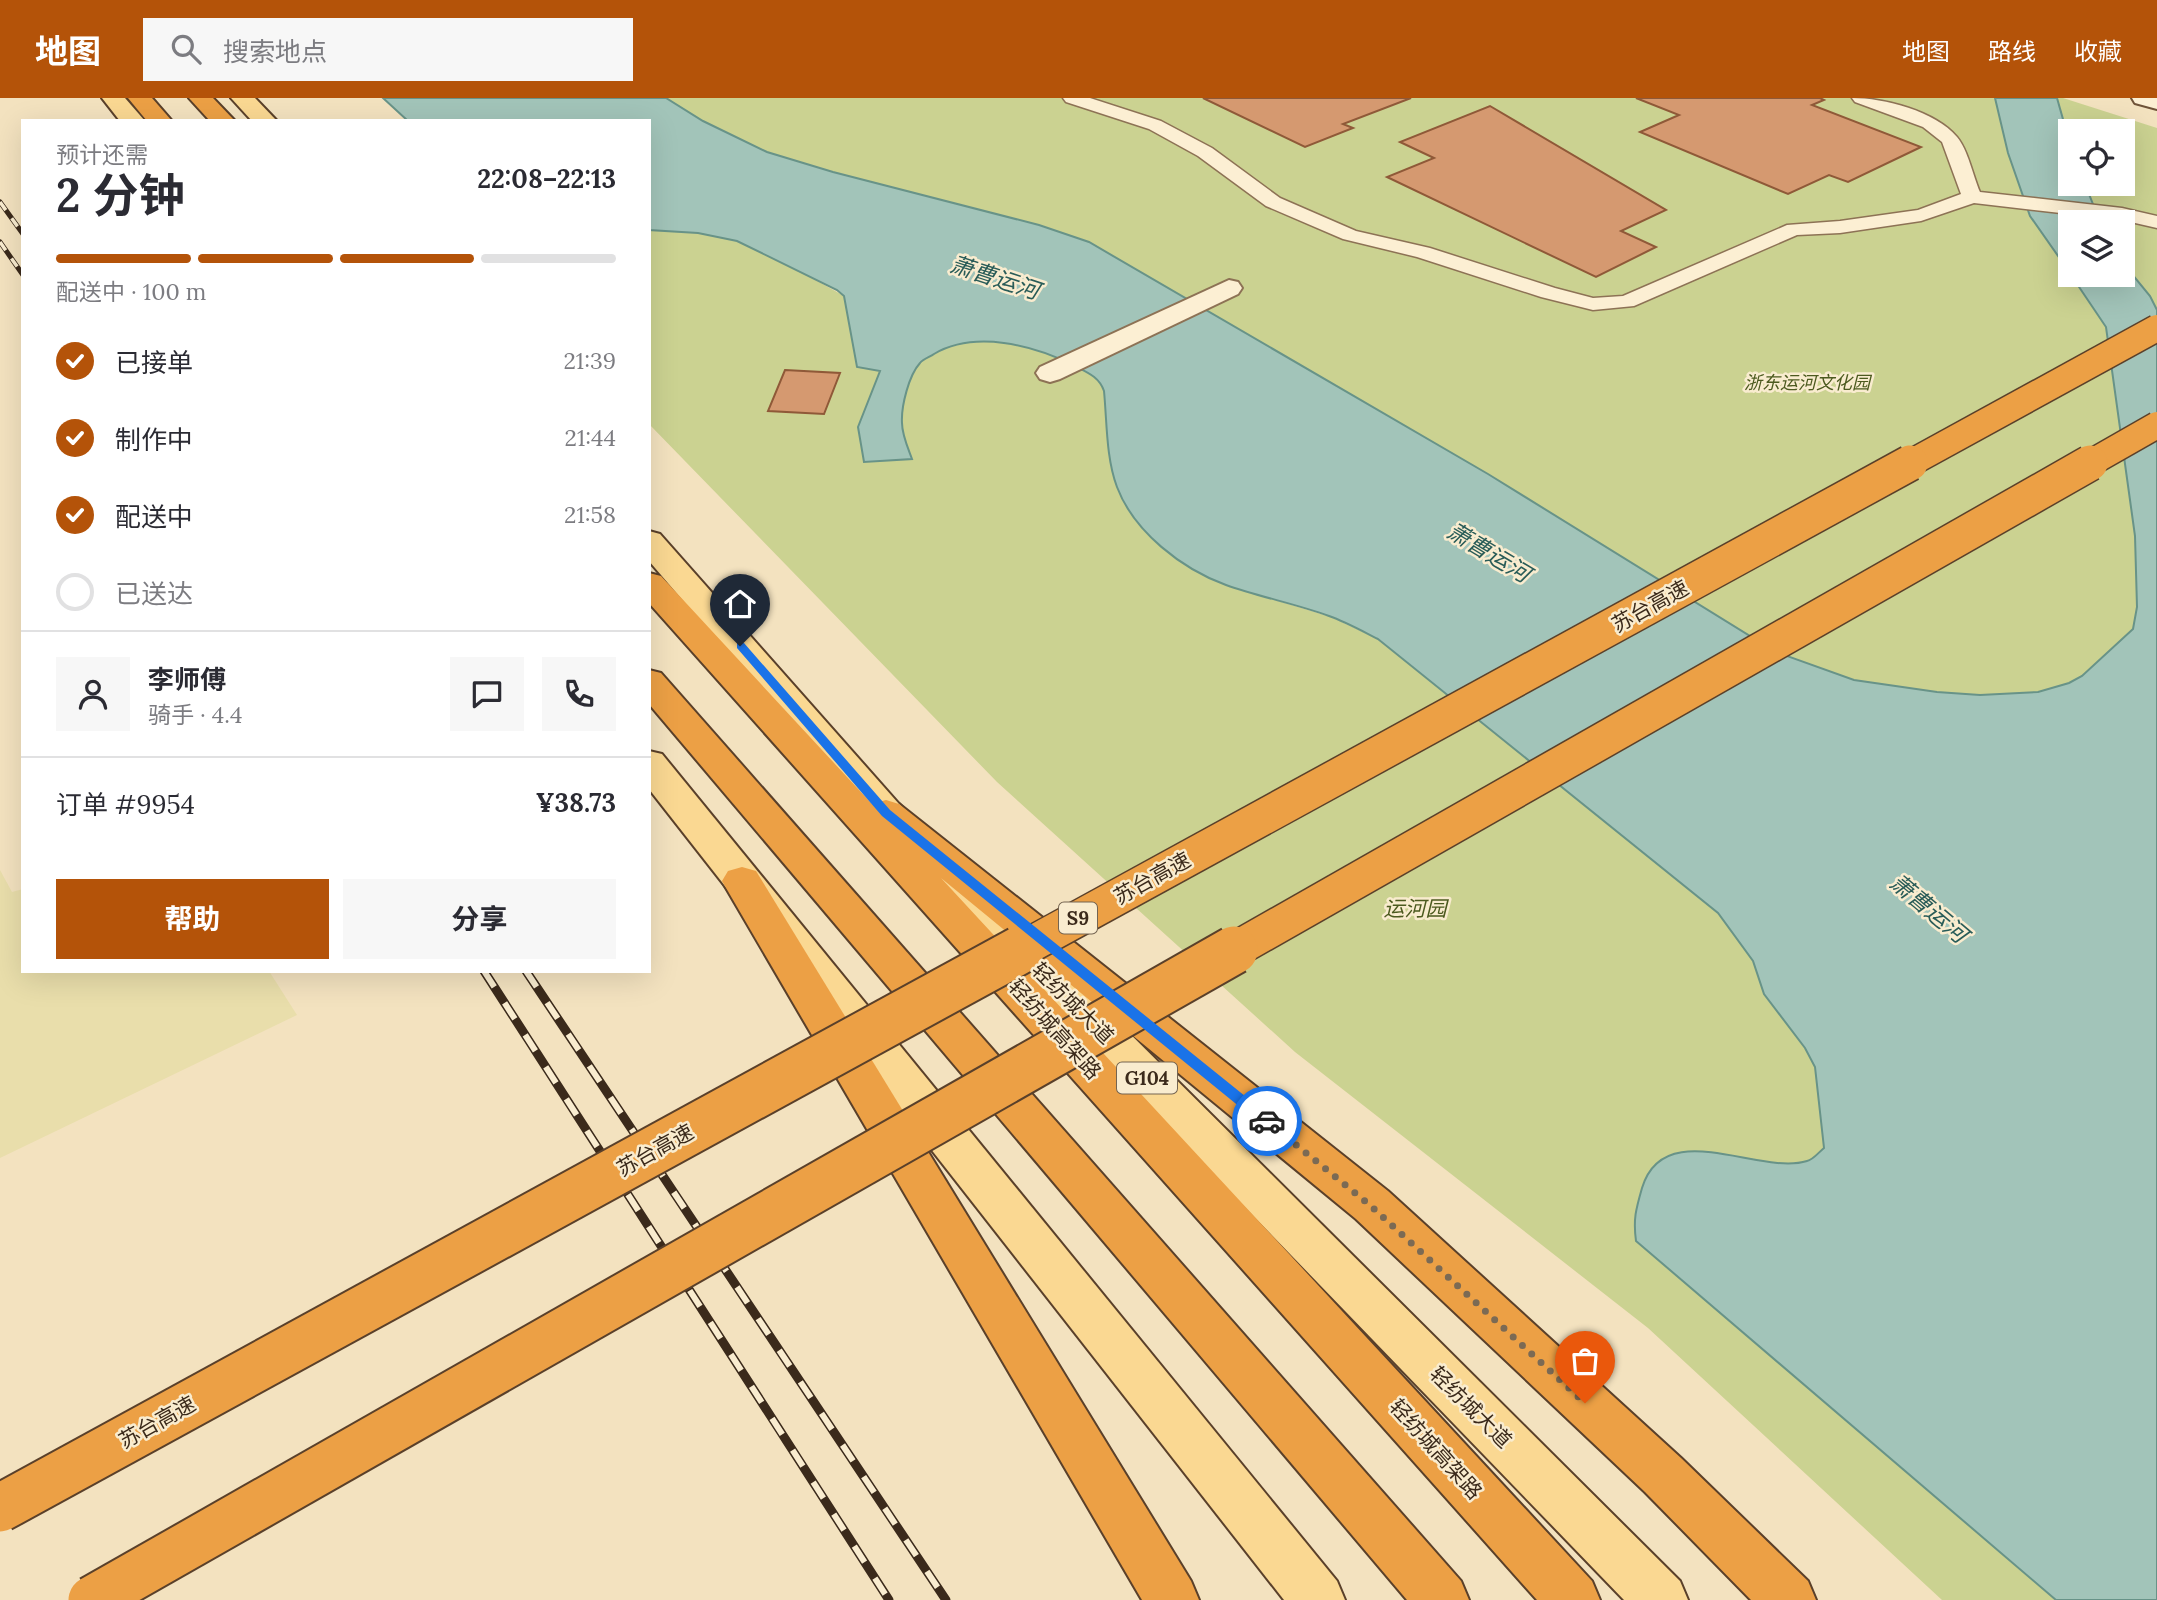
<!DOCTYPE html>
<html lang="zh">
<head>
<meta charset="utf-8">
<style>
  body { margin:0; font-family:Lora,"Noto Sans SC",serif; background:#f7f7f7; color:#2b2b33; height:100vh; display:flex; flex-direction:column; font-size:26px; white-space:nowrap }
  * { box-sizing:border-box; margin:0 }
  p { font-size:23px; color:#7c7c81 }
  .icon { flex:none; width:38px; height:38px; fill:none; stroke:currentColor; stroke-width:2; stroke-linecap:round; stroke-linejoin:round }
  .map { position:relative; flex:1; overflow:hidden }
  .side { position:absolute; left:21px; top:21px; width:630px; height:854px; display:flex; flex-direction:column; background:#fff; border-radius:0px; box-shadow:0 7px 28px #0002 }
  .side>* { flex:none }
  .controls { position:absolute; left:2058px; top:21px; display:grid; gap:14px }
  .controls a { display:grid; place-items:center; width:77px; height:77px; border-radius:0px; background:#fff; box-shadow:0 7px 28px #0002; font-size:35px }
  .pin { position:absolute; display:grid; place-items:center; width:60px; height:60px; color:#fff; margin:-72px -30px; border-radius:50% 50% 50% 0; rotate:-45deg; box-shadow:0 0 7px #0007 }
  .pin .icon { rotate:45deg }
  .courier { position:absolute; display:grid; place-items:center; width:70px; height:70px; margin:-35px; border:5px solid #1a73e8; border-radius:50%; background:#fff; color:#222; box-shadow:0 2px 9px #0007 }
  .summary em { font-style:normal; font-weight:700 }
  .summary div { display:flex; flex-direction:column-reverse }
  .summary { display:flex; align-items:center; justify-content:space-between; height:119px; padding:0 35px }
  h1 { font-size:46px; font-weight:700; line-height:52px }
  .bar { display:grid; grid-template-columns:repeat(4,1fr); gap:10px 7px; align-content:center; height:84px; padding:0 35px }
  .bar i { height:9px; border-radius:5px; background:#e1e1e2 }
  .bar .selected { background:#b45309 }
  .bar p { grid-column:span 4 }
  .line { display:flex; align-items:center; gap:18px; padding:0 35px; border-top:2px solid #e1e1e2 }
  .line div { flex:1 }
  .round { display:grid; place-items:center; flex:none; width:74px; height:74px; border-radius:0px; background:#f7f7f7 }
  ol { padding:0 35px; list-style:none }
  li { display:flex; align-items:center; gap:21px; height:77px }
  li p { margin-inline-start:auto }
  li .icon { padding:7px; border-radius:50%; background:#b45309; color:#fff; stroke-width:4 }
  li:last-child { color:#7c7c81 }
  li i { width:38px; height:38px; border:4px solid #e1e1e2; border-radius:50% }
  .cta { display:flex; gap:14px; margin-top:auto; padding:14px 35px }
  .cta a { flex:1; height:80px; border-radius:0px; background:#b45309; color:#fff; font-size:28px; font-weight:700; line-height:80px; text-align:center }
  .cta a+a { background:#f7f7f7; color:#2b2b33 }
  header { display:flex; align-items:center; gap:42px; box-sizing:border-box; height:98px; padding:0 35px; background:#b45309; color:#fff }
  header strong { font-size:33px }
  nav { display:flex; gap:38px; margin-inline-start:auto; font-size:24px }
  .search { width:490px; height:63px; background:#f7f7f7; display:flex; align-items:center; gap:18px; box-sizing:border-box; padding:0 24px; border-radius:0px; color:#7c7c81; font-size:26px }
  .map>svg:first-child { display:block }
  .farmland { fill:#e9deab }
  .green { fill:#cbd291; fill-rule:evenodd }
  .water { fill:#a2c4b9; stroke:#689388; stroke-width:2 }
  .building { fill:#d59970; stroke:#8f5938; stroke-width:2 }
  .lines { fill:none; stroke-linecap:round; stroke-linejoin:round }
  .lane-casing { stroke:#8d7255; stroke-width:3 }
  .street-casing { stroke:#8d7255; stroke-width:4 }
  .secondary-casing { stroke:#6f5338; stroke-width:4 }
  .primary-casing { stroke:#5a402a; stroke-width:4 }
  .highway-casing { stroke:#5a402a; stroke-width:4 }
  .lane { fill:#fcefd3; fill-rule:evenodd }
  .street { fill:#fcefd3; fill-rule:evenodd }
  .secondary { fill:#fcefd3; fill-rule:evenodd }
  .primary { fill:#fad892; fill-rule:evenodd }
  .highway { fill:#eca045; fill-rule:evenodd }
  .rail-far1-casing { stroke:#3b2a1b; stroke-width:5 }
  .rail-casing { stroke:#3b2a1b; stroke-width:9 }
  .rail-far1 { stroke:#f9eccf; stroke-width:3.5; stroke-dasharray:10; stroke-linecap:butt }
  .rail { stroke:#f9eccf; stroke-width:6; stroke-dasharray:19; stroke-linecap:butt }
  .highway-bridge-far2-casing { stroke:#5a402a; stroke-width:29; stroke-linecap:butt }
  .highway-bridge-far1-casing { stroke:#5a402a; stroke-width:38; stroke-linecap:butt }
  .highway-bridge-casing { stroke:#5a402a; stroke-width:51; stroke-linecap:butt }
  .highway-bridge-far2 { stroke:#eca045; stroke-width:26 }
  .highway-bridge-far1 { stroke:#eca045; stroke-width:35 }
  .highway-bridge { stroke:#eca045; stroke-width:47 }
  .route { fill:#1a73e8 }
  .done { stroke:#7b6a54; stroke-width:7; stroke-dasharray:0 12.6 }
  .labels { text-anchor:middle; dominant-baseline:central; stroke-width:5; stroke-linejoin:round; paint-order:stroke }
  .far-park-label { font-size:18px; font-style:italic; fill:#4c5a1f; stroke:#f9eccf }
  .shield { fill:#f9eccf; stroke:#746451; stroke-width:2 }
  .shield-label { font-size:19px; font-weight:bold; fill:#3b2a1b }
  .street-label { font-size:21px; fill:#3b2a1b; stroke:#f9eccf }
  .park-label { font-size:21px; font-style:italic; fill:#4c5a1f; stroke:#f9eccf }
  .water-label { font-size:23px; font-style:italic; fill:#295c58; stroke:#f9eccf }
</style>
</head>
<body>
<header>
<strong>地图</strong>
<div class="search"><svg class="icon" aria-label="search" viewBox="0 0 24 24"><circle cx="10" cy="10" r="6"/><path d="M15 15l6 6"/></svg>搜索地点</div>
<nav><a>地图</a><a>路线</a><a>收藏</a></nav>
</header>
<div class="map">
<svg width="2157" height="1502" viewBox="0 0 2157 1502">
  <rect width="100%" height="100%" fill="#f3e2bf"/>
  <polygon class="farmland" points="0,772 12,794 23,791 23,873 269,873 297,917 0,1060"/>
  <g class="green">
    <path d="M602,0H2063L2157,30V967L1864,647ZM2070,33H2123V86H2070ZM2070,124H2123V177H2070Z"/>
    <path d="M649,125L730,134L844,198L857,269L880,272L858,329L912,361C908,350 902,336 902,325C901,308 909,277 920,264C923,261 930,259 934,256C976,232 1033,247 1073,267C1086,274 1099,278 1104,293L1112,369L1149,438L1171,455L1225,487L1331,519L1378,541L1718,815L1753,863L1764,896L1805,950L1815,969L1824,1050L2118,1502H1942L1648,1230L1295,954L997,684L649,326Z"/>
  </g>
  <g class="water">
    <path d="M383,0H666L703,23L767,54L833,74L1039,127L1089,144L1488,376L1776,554L1854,582L1937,594L1980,597L2038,594L2069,585L2082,578L2133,531L2137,509L2135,438L2106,229L2071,177H2123V165L2150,198L2157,212V1502H2056L1636,1143C1633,1121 1636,1111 1642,1090C1664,1017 1759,1078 1807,1063C1813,1062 1819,1054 1824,1050L1815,969L1805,950L1764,896L1753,863L1718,815L1378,541C1362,533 1346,524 1329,518C1296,506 1260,499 1226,487C1182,471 1134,434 1117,389C1106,360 1107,324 1104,293C1099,278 1086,274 1073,267C1033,247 975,232 934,256C930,259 923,261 920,265C909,277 901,308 902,325C902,337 908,350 912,361L864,364L858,329L880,273L857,269L844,198L837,192L737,143L698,135L649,132V23H408Z"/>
    <polygon points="1995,0 2057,0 2070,46 2070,86 2085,86 2100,124 2070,124 2070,175 2030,118 2008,55"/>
  </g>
  <g class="building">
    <polygon points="1203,0 1411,0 1343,26 1353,30 1305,49"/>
    <polygon points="1636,0 1820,0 1824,2 1812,7 1921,49 1848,84 1829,77 1788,96 1640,34 1679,17"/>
    <polygon points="1490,8 1666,112 1621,133 1656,149 1596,179 1387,79 1434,60 1400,44"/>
    <polygon points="785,272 840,275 824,316 768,313"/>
  </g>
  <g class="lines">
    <defs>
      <path id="lane" d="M1063,0H1090L1161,23L1212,50L1280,100L1356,133L1430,150L1555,190L1593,200L1623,198L1787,127L1840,123L1918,112L1961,96L1942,44L1923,29L1855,4L1852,0C1884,0 1935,13 1957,39C1968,52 1973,78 1980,94L2122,110L2157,118V130L2122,122L1974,105L1921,123L1840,135L1797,137L1634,208L1593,212L1541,199L1417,159L1343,141L1266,108L1198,58L1149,31L1066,4Z"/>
      <polygon id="street" points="1229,182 1238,184 1242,190 1238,196 1060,281 1050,284 1040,281 1036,275 1040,269"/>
      <polygon id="secondary" points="2132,0 2157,0 2157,11 2135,5"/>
      <g id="primary">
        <polygon points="102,0 125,0 145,23 120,23"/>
        <polygon points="231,0 255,0 277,23 252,23"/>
        <polygon points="649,433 660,436 899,706 1680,1483 1688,1502 1624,1502 873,724 649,463"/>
        <polygon points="649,653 662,656 1337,1483 1345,1502 1284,1502 649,691"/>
      </g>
      <g id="highway">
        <polygon points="128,0 152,0 172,23 147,23"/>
        <polygon points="189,0 213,0 235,23 210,23"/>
        <polygon points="649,475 661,478 872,706 886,702 899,706 1388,1093 1681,1360 1808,1483 1816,1502 1751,1502 1645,1394 1356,1121 941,780 1592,1483 1600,1502 1537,1502 649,505"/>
        <polygon points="649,572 661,575 1461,1483 1469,1502 1407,1502 649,606"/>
        <polygon points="742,769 756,773 1191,1483 1199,1502 1142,1502 722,783 728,773"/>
      </g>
    </defs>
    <use href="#lane" class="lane-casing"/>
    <use href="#street" class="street-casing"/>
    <use href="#secondary" class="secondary-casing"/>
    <use href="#primary" class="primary-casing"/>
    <use href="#highway" class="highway-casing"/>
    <use href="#lane" class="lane"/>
    <use href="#street" class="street"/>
    <use href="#secondary" class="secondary"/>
    <use href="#primary" class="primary"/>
    <use href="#highway" class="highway"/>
    <defs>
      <g id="rail-far1">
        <polyline points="0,104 23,136"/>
        <polyline points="0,144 23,177"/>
      </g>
      <g id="rail">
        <polyline points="484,873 889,1502"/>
        <polyline points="526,873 946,1502"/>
      </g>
    </defs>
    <use href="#rail-far1" class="rail-far1-casing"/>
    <use href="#rail" class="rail-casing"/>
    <use href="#rail-far1" class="rail-far1"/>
    <use href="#rail" class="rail"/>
    <defs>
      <g id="highway-bridge-far2">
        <polyline points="1907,367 2157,230"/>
        <polyline points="2087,367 2157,327"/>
      </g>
      <g id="highway-bridge-far1">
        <polyline points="1017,854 1910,365"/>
        <polyline points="1231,854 2090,365"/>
      </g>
      <g id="highway-bridge">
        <polyline points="0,1410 1020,852"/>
        <polyline points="92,1502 1234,852"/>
      </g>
    </defs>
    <use href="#highway-bridge-far2" class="highway-bridge-far2-casing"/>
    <use href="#highway-bridge-far1" class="highway-bridge-far1-casing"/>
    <use href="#highway-bridge" class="highway-bridge-casing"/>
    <use href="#highway-bridge-far2" class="highway-bridge-far2"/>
    <use href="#highway-bridge-far1" class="highway-bridge-far1"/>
    <use href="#highway-bridge" class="highway-bridge"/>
  </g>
  <polygon class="route" points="737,545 744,545 890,712 1271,1019 1271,1027 1262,1027 882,718 737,550"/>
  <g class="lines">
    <polyline class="done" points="1267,1023 1371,1108 1585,1305"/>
  </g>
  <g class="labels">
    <g class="far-park-label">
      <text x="1807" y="284">浙东运河文化园</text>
    </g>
    <g class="shield">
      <rect x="1059" y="804.5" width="38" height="31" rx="5"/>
      <rect x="1117" y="964.5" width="60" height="31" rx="5"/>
    </g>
    <g class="shield-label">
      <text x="1078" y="820">S9</text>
      <text x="1147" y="980">G104</text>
    </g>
    <g class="street-label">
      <text transform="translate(1650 508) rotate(-29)">苏台高速</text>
      <text transform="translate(1152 780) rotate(-29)">苏台高速</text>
      <text transform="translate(1073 905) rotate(45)">轻纺城大道</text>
      <text transform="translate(1055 931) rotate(48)">轻纺城高架路</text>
      <text transform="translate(655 1052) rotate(-29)">苏台高速</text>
      <text transform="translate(1471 1309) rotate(45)">轻纺城大道</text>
      <text transform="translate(157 1324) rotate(-29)">苏台高速</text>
      <text transform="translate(1436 1351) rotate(48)">轻纺城高架路</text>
    </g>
    <g class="park-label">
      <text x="1415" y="810">运河园</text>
    </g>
    <g class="water-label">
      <text transform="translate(995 179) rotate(18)">萧曹运河</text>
      <text transform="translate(1489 454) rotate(31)">萧曹运河</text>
      <text transform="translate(1929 810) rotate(40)">萧曹运河</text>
    </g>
  </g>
</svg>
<div class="controls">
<a><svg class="icon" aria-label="locate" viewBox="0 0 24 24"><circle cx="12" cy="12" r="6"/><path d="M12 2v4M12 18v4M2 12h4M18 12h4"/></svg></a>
<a><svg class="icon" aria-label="layers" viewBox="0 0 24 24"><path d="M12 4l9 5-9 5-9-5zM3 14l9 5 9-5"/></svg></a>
</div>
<div class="pin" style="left:1585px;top:1305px;background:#ea580c"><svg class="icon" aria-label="bag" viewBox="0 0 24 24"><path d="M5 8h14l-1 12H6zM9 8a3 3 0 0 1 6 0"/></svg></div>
<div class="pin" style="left:740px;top:548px;background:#1f2937"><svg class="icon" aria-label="home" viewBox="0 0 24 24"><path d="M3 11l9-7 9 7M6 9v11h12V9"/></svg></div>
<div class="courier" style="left:1267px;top:1023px"><svg class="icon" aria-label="car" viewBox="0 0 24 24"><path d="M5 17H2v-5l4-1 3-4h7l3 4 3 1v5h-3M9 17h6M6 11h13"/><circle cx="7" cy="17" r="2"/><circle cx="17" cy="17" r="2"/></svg></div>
<section class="side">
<div class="summary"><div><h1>2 分钟</h1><p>预计还需</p></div><em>22:08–22:13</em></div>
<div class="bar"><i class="selected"></i><i class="selected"></i><i class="selected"></i><i></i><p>配送中 · 100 m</p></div>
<ol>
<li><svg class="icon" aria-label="check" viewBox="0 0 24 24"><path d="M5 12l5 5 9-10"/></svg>已接单<p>21:39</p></li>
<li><svg class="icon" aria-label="check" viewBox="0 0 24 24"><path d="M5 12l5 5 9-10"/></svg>制作中<p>21:44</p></li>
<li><svg class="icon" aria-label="check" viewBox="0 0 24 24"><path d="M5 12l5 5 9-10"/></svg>配送中<p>21:58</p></li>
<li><i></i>已送达</li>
</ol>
<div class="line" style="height:126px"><a class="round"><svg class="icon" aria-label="person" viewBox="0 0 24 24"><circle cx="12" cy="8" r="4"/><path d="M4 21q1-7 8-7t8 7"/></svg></a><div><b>李师傅</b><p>骑手 · 4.4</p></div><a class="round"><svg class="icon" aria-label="chat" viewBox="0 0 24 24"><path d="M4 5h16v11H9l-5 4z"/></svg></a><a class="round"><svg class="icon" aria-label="phone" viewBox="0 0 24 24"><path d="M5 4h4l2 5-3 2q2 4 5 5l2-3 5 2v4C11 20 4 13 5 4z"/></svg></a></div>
<div class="line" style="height:91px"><div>订单 #9954</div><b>¥38.73</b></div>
<div class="cta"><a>帮助</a><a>分享</a></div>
</section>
</div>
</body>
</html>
